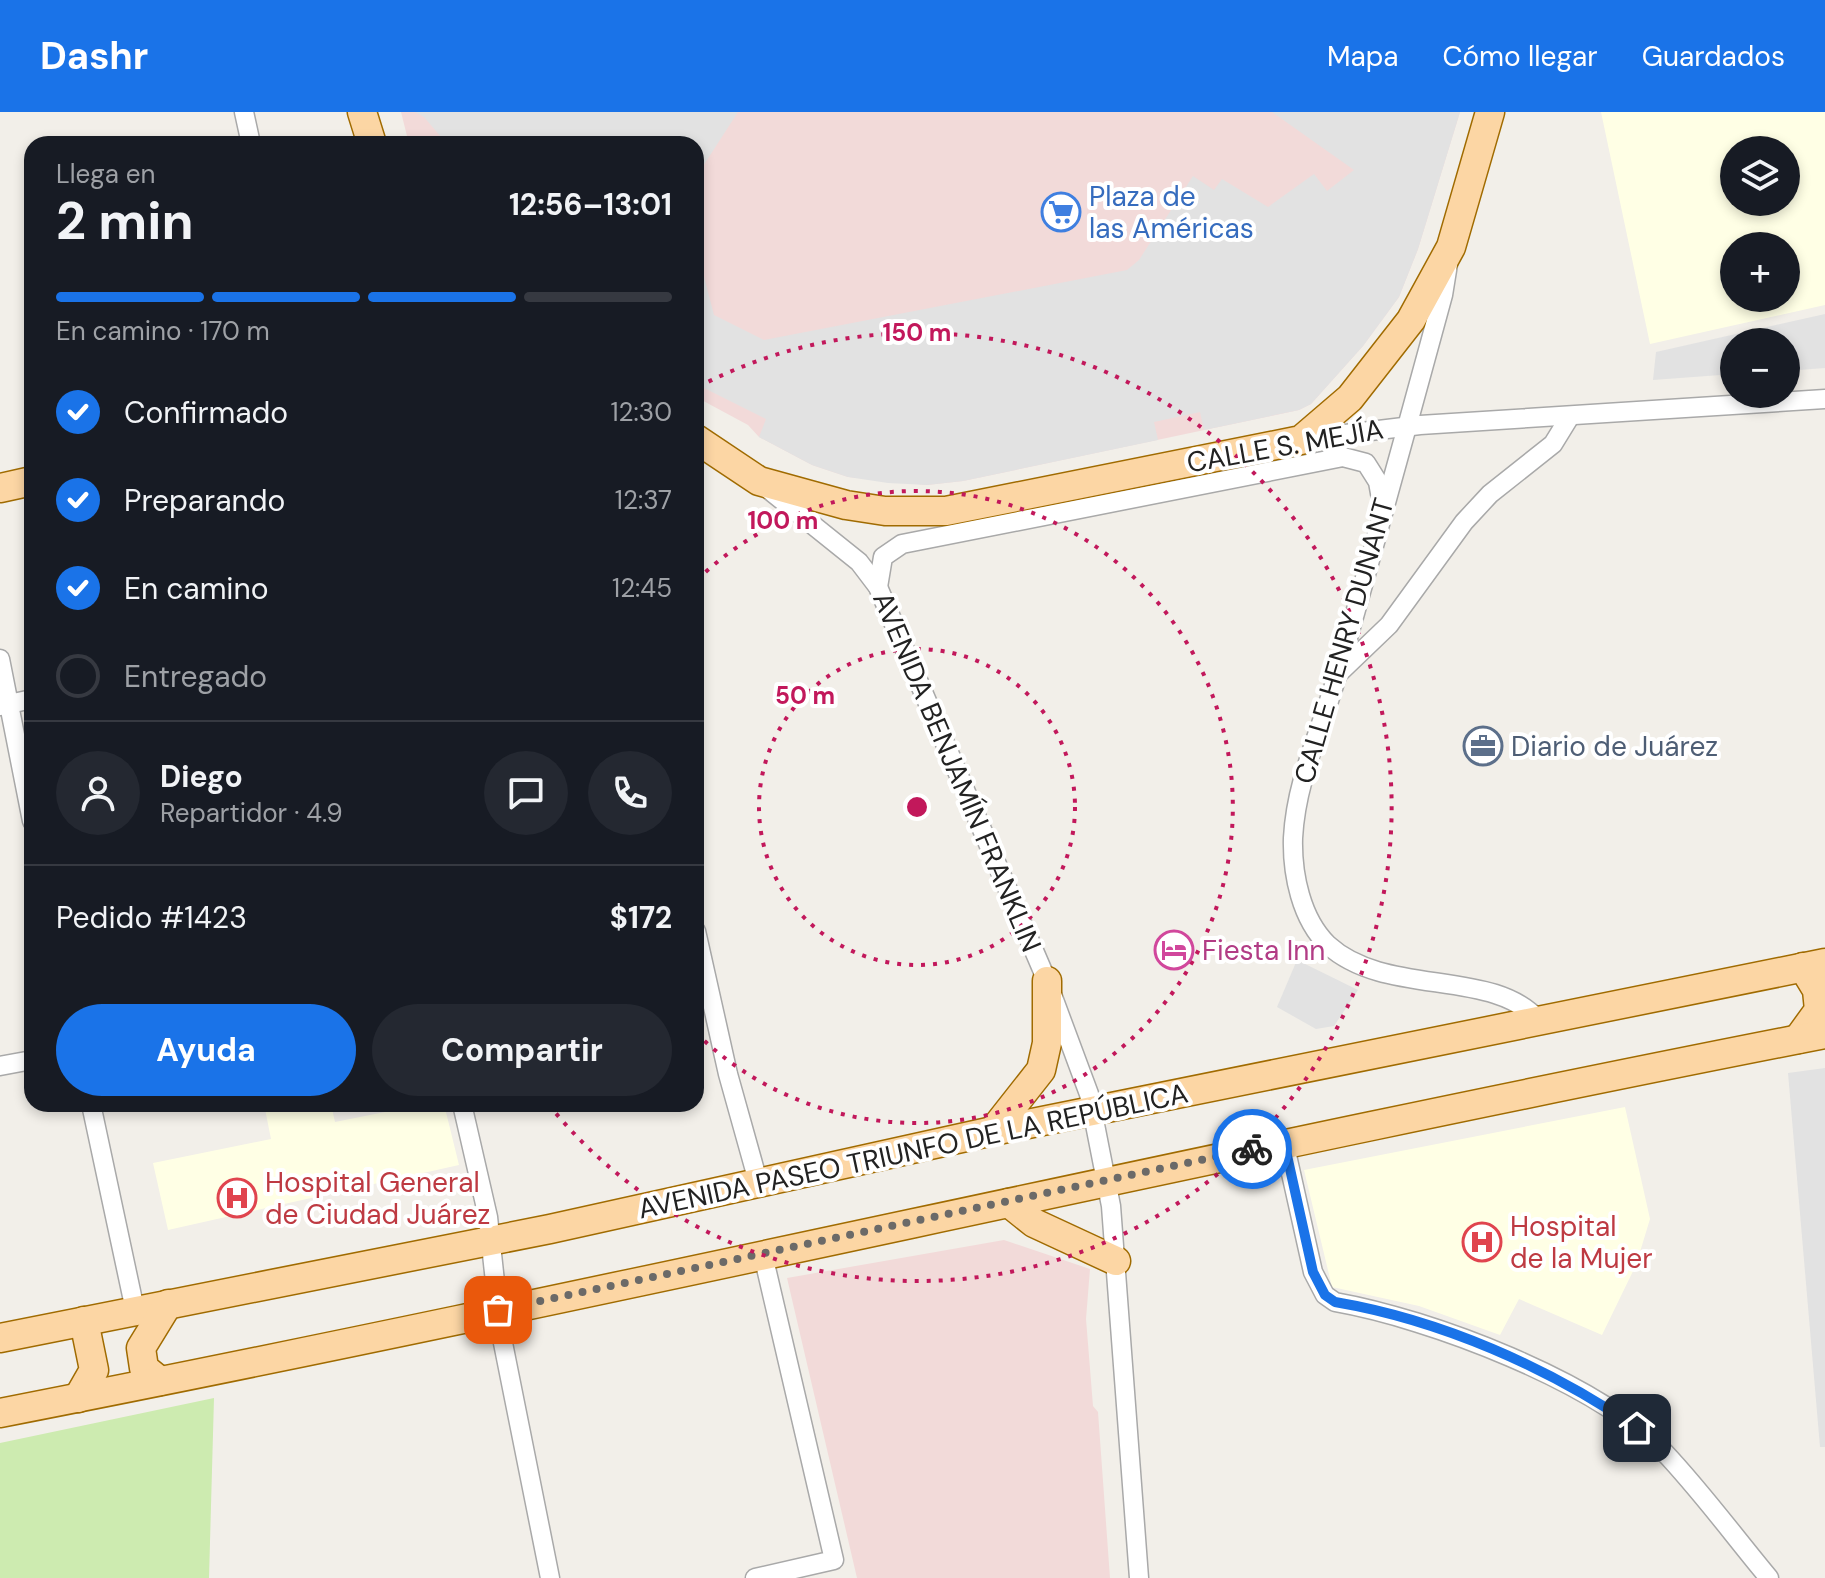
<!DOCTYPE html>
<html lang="es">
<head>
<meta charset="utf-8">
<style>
  body { margin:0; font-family:"DM Sans",sans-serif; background:#242831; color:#f1f3f6; height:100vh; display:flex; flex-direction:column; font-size:30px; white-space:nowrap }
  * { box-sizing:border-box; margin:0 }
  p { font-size:26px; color:#9ea1a6 }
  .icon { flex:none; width:44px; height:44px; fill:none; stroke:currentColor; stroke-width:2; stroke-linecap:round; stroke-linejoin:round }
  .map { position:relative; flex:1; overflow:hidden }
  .panel { position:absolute; left:24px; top:24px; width:680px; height:976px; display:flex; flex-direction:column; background:#171b24; border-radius:24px; box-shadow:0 4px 12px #0003 }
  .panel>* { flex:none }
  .tools { position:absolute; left:1720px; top:24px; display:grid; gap:16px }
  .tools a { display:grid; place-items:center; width:80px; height:80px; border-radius:50%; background:#171b24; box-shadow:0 4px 12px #0003; font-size:40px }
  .pin { position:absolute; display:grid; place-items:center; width:68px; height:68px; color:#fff; margin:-34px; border-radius:16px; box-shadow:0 4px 12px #0006 }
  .courier { position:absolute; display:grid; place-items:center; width:80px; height:80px; margin:-40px; border:6px solid #1a73e8; border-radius:50%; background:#fff; color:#222; box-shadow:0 2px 10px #0007 }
  .headline em { font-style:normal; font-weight:700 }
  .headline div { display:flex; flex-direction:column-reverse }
  .headline { display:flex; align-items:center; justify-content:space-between; height:136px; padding:0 32px }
  h1 { font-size:52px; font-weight:700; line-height:60px }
  .bar { display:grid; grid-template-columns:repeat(4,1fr); gap:12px 8px; align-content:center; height:96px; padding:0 32px }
  .bar i { height:10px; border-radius:6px; background:#363941 }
  .bar .selected { background:#1a73e8 }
  .bar p { grid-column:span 4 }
  .line { display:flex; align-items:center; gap:20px; padding:0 32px; border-top:2px solid #363941 }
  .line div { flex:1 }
  .round { display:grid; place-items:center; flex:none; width:84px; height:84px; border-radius:42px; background:#242831 }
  ol { padding:0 32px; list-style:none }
  li { display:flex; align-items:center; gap:24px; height:88px }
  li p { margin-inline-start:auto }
  li .icon { padding:8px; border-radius:50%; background:#1a73e8; color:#fff; stroke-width:4 }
  li:last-child { color:#9ea1a6 }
  li i { width:44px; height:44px; border:4px solid #363941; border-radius:50% }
  .button { display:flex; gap:16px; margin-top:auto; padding:16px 32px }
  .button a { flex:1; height:92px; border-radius:48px; background:#1a73e8; color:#fff; font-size:32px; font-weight:700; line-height:92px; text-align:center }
  .button a+a { background:#242831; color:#f1f3f6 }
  header { display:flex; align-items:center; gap:48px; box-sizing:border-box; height:112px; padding:0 40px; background:#1a73e8; color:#fff }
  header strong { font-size:38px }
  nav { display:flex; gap:44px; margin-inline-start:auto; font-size:28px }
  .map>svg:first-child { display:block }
  .commercial { fill:#f2dad9 }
  .education { fill:#ffffe5; fill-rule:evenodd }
  .grass { fill:#cdebb0 }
  .parking { fill:#e2e2e2 }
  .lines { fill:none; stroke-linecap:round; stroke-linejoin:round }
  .street-casing { stroke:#a9a9a9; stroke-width:21 }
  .primary-casing { stroke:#a06b00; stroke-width:31 }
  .street { stroke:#fff; stroke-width:18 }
  .primary { stroke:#fcd6a4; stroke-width:28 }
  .done { stroke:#6b6a68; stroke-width:8; stroke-dasharray:0 14.4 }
  .route { stroke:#1a73e8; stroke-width:10 }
  .ring { fill:none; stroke:#c2185b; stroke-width:4; stroke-dasharray:4 8 }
  .labels { text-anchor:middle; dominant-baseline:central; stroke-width:8; stroke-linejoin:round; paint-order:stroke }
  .shop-label { font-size:28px; fill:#366cbe; stroke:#fff; text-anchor:start }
  .street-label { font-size:28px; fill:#222; stroke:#fff }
  .service-label { font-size:28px; fill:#4e5e75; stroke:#fff; text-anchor:start }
  .hotel-label { font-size:28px; fill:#b23c85; stroke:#fff; text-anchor:start }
  .health-label { font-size:28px; fill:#be3a42; stroke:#fff; text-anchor:start }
  .centre { fill:#c2185b; stroke:#fff; stroke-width:4 }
  .ring-label { font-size:24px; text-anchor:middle; font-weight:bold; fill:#c2185b; stroke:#fff; stroke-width:8; stroke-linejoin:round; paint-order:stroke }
</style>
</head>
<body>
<header>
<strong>Dashr</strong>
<nav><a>Mapa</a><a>Cómo llegar</a><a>Guardados</a></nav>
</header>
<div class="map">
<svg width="1825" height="1466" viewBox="0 0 1825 1466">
  <rect width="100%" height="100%" fill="#f2efe9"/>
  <g class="commercial">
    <polygon points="401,0 1460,0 1418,137 1399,185 1363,234 1311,292 1299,298 963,369 927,373 848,365 812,353 759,325 748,313 696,285 696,32 409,32"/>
    <polygon points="1004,1128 1090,1157 1086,1207 1093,1294 1098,1300 1110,1466 857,1466 787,1166"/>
  </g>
  <g class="education">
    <path d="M1601,0H1825V193L1650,232ZM1734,38H1786V90H1734ZM1734,134H1786V186H1734Z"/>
    <polygon points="264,992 331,992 335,1010 425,992 444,992 459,1053 168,1118 153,1051 271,1027"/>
    <polygon points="1625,995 1650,1107 1636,1153 1602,1223 1519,1187 1500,1223 1419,1194 1332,1175 1304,1058"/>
  </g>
  <polygon class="grass" points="214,1286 209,1466 0,1466 0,1331"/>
  <g class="parking">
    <polygon points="415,0 738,0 696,65 696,32 447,32 424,5"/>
    <polygon points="1272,0 1460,0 1418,137 1399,185 1363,234 1311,292 1299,298 1204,318 1200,300 1154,310 1158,328 963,369 927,373 888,371 848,365 812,353 759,325 766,307 696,272 696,134 714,203 764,228 1127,158 1139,148 1193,64 1214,78 1222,67 1268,95 1314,62 1327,79 1354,58"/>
    <polygon points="1825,202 1825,256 1786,259 1786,230 1734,230 1734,262 1653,268 1656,240"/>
    <polygon points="1297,848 1358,878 1334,914 1316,917 1277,895"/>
    <polygon points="1825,956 1825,1335 1820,1335 1788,961"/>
  </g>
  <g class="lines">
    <defs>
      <g id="street">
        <polyline points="244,0 251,32"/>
        <path d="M1448,152L1443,183C1409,308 1375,433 1339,557C1323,614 1296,666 1293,726C1292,762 1301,807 1328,833C1386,886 1495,855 1540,910"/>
        <polyline points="1304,327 1420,313 1825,287"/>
        <polyline points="768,377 859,450 878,475 1047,869 1089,982 1111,1094 1139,1466"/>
        <polyline points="878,475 883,445 902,432 1343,345 1366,351 1378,370 1382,392"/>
        <polyline points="0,547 32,709"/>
        <polyline points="1340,560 1389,513 1464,410 1490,382 1553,332 1569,306"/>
        <polyline points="0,594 32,587"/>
        <polyline points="696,819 728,962 759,1073"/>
        <polyline points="0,954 32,948"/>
        <polyline points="91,992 135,1198"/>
        <polyline points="462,992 488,1105 500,1216 550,1466"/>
        <path d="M1284,1030L1313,1160L1325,1183L1335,1190C1431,1207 1595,1269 1664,1340C1701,1379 1734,1424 1769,1466"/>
        <polyline points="755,1466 834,1448 763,1143"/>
      </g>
      <g id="primary">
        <polyline points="362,0 372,32"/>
        <polyline points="696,327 759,369 846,393 885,399 946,399 1301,328 1350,286 1411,208 1451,135 1490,0"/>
        <polyline points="0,376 32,369"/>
        <polyline points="1798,927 1819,898 1817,878 1803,855"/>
        <polyline points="993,1019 1041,958 1047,931 1047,869"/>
        <polyline points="1009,1091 1034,1111 1116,1149"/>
        <polyline points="0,1226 550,1117 993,1019 1825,851"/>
        <polyline points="160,1269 144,1256 141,1236 168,1192"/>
        <polyline points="78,1286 94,1258 84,1209"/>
        <path d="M0,1301C610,1182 1215,1041 1825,922"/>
      </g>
    </defs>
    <use href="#street" class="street-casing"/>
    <use href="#primary" class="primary-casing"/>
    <use href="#street" class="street"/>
    <use href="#primary" class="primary"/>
  </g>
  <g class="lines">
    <polyline class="done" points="498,1198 1252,1037"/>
    <path class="route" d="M1252,1037L1284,1030L1313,1160L1325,1183L1335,1190C1441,1208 1548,1255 1637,1316"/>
  </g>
  <g class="ring">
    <circle cx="917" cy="695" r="158"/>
    <path d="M697 468A316 316 0 1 1 697 922"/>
    <path d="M698 275A474 474 0 1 1 549 993"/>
  </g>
  <defs>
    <symbol id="supermarket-ring" viewBox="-11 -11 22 22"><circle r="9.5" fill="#fff" stroke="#3f7fe0" stroke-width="1.5"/><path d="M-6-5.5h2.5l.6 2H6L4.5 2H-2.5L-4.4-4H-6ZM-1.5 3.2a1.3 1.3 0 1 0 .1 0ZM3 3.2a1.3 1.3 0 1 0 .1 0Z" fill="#3f7fe0"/></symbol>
    <symbol id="office-ring" viewBox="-11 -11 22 22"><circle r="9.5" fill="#fff" stroke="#5c6f8a" stroke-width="1.5"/><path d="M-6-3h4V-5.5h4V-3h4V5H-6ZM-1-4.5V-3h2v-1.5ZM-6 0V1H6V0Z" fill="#5c6f8a"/></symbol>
    <symbol id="hotel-ring" viewBox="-11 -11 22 22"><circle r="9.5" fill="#fff" stroke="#d1479c" stroke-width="1.5"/><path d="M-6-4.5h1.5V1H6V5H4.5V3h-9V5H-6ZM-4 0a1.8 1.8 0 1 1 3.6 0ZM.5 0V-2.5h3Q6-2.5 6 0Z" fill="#d1479c"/></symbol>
    <symbol id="hospital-ring" viewBox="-11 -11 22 22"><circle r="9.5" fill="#fff" stroke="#e0444e" stroke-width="1.5"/><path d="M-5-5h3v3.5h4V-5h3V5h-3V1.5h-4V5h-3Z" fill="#e0444e"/></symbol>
  </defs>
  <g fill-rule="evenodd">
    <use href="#supermarket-ring" x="1039" y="78" width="44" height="44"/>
    <use href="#office-ring" x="1461" y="612" width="44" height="44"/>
    <use href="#hotel-ring" x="1152" y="816" width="44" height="44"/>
    <use href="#hospital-ring" x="215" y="1064" width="44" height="44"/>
    <use href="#hospital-ring" x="1460" y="1108" width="44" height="44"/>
  </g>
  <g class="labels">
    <g class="shop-label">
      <text x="1089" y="84">Plaza de<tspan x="1089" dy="32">las Américas</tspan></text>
    </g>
    <g class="street-label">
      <text transform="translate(1285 334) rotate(-10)">CALLE S. MEJÍA</text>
      <text transform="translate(1344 529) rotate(-74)">CALLE HENRY DUNANT</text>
      <text transform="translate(957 660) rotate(67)">AVENIDA BENJAMÍN FRANKLIN</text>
      <text transform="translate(913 1039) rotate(-12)">AVENIDA PASEO TRIUNFO DE LA REPÚBLICA</text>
    </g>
    <g class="service-label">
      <text x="1511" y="634">Diario de Juárez</text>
    </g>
    <g class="hotel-label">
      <text x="1202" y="838">Fiesta Inn</text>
    </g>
    <g class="health-label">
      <text x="265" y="1070">Hospital General<tspan x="265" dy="32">de Ciudad Juárez</tspan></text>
      <text x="1510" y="1114">Hospital<tspan x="1510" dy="32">de la Mujer</tspan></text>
    </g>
  </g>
  <circle cx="917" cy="695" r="12" class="centre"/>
  <g class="ring-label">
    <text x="917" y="229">150 m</text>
    <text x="783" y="417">100 m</text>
    <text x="805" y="592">50 m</text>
  </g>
</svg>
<div class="tools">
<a><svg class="icon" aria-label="layers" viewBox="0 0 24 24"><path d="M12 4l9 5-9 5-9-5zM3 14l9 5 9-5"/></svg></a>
<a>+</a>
<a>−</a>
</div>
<div class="pin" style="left:498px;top:1198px;background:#ea580c"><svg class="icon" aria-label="bag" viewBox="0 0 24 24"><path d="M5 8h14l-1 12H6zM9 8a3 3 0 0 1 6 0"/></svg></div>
<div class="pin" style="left:1637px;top:1316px;background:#1f2937"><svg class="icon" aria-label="home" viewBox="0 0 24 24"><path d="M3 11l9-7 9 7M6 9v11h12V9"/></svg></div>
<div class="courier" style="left:1252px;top:1037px"><svg class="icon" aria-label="bike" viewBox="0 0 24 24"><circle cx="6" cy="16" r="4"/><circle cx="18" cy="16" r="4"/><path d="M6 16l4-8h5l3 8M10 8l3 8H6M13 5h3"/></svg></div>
<section class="panel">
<div class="headline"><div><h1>2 min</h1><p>Llega en</p></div><em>12:56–13:01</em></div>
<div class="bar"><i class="selected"></i><i class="selected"></i><i class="selected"></i><i></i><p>En camino · 170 m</p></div>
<ol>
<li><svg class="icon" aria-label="check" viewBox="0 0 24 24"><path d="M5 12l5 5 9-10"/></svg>Confirmado<p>12:30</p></li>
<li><svg class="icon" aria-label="check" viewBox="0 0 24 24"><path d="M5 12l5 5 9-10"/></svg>Preparando<p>12:37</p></li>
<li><svg class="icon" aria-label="check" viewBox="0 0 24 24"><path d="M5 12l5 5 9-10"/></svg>En camino<p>12:45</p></li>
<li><i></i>Entregado</li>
</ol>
<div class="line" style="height:144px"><a class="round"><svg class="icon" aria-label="person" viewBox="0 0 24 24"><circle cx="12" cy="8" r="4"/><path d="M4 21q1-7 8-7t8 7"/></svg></a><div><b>Diego</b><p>Repartidor · 4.9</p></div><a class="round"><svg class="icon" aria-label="chat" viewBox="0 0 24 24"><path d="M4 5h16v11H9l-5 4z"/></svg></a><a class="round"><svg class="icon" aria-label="phone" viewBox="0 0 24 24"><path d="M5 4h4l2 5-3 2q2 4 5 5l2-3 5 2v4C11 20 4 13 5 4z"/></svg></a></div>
<div class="line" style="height:104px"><div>Pedido #1423</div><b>$172</b></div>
<div class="button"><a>Ayuda</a><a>Compartir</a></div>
</section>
</div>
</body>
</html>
